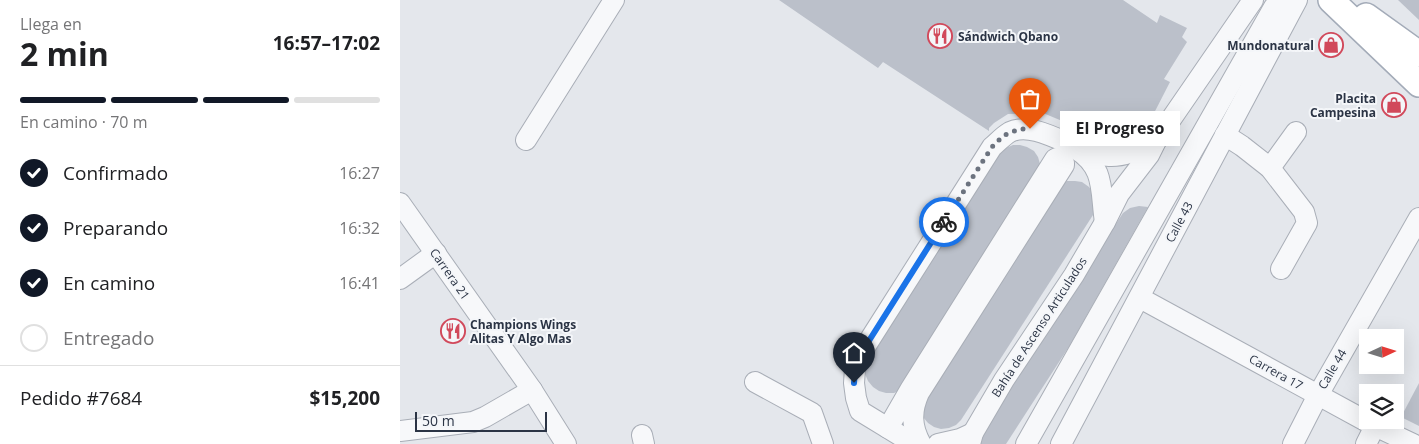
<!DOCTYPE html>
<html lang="es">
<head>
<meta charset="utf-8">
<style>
  body { margin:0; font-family:"Open Sans",sans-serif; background:#f6f6f6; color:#202124; height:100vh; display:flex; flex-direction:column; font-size:19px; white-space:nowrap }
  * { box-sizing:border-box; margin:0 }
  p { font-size:16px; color:#757577 }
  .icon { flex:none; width:28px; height:28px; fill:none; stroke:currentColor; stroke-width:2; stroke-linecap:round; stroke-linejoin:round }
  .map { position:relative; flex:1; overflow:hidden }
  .side { display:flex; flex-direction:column; background:#fff; width:400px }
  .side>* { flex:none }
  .needle { width:32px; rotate:86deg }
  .controls { position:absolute; left:959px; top:329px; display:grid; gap:10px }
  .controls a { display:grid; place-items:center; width:45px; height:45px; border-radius:0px; background:#fff; box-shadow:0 5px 20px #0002; font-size:25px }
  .scale { position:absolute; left:15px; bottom:12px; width:132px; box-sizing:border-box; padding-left:5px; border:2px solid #2b3445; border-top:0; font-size:14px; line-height:18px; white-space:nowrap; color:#2b3445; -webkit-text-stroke:4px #f4f6f9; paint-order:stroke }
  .pin { position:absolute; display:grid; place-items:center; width:42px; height:42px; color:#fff; margin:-51px -21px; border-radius:50% 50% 50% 0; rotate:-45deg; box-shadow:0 0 5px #0007 }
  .pin .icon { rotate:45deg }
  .courier { position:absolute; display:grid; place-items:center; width:50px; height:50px; margin:-25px; border:4px solid #1a73e8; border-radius:50%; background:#fff; color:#222; box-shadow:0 1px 6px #0007 }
  .bubble { position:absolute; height:35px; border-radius:0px; background:#fff; box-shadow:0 5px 20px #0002; font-size:16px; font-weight:700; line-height:35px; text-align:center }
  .summary em { font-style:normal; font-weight:700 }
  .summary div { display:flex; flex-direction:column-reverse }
  .summary { display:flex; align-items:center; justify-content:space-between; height:85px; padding:0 20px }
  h1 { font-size:32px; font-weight:700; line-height:38px }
  .bar { display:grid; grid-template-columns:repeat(4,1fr); gap:8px 5px; align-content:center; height:60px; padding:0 20px }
  .bar i { height:6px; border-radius:4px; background:#e0e0e0 }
  .bar .on { background:#111827 }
  .bar p { grid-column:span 4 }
  .line { display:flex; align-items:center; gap:12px; padding:0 20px; border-top:1px solid #e0e0e0 }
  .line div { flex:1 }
  ol { padding:0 20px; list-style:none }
  li { display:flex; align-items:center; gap:15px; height:55px }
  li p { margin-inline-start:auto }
  li .icon { padding:5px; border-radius:50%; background:#111827; color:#fff; stroke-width:4 }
  li:last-child { color:#757577 }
  li i { width:28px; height:28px; border:2px solid #e0e0e0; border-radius:50% }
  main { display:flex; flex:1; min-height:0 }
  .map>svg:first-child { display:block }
  .building { fill:#bbc0ca }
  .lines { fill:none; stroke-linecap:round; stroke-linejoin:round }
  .minor-casing { stroke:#a9aeb7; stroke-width:22 }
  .major-casing { stroke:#a3abb8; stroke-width:28 }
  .minor { stroke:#f7f8fa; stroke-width:20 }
  .major { stroke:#fff; stroke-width:25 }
  .done { stroke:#6c737f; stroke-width:5; stroke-dasharray:0 9 }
  .route { stroke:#1a73e8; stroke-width:6 }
  .labels { text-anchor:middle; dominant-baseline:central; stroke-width:4; stroke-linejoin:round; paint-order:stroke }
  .poi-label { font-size:12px; font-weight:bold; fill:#2b3445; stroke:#f4f6f9; text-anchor:start }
  .street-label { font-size:12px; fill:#2b3445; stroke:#f4f6f9 }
</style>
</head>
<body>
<main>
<section class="side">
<div class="summary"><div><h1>2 min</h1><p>Llega en</p></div><em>16:57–17:02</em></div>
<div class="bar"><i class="on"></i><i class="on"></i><i class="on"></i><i></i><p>En camino · 70 m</p></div>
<ol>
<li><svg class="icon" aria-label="check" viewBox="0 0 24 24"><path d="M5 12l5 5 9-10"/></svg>Confirmado<p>16:27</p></li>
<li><svg class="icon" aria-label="check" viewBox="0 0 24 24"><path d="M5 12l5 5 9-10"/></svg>Preparando<p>16:32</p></li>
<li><svg class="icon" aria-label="check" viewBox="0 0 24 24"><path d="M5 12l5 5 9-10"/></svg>En camino<p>16:41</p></li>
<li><i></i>Entregado</li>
</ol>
<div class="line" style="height:65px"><div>Pedido #7684</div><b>$15,200</b></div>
</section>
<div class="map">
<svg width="1019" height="444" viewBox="0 0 1019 444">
  <rect width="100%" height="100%" fill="#e4e7ec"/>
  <g class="building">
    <polygon points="379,0 723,0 757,23 760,15 787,28 782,37 787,42 764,79 770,82 751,119 743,129 732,136 721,139 708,141 700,139 686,135 682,133 679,128 643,113 608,114 594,123 589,128 589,131 483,62 478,68"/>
    <polygon points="998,0 1019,0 1019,20"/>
    <polygon points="613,145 620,145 627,147 634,151 638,157 640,164 501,390 494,393 486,393 479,391 473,387 468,381 465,374 465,367 468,360 600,153 606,148"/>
    <polygon points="667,181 675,181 682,182 689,187 693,193 696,207 693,215 561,420 556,425 549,428 541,429 534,427 528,423 523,417 520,410 661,184"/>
    <polygon points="739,206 748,207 670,345 606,444 577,444 577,434 723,213 730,208"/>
    <polygon points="1019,383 1019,426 1001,417"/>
  </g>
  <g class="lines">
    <defs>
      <g id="minor">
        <polyline points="825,135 842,146 870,168 904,212 907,223 881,269"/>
        <polyline points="126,140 214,0"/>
        <path d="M676,149C706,168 700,191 705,222"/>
        <polyline points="870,168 896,132"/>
        <polyline points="0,203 132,390 166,444"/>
        <polyline points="0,279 36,253"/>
        <polyline points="740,298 975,426 1013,444"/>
        <polyline points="355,382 412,413 423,444"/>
        <path d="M488,428L511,388L655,159L657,158L662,159L664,163V165L519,393C511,411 511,426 521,444"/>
        <polyline points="0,431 73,422 85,417 132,390"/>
        <polyline points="242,435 244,444"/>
        <path d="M514,444L460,411L456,398L454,383L455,369L460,355L592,147C598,142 603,136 610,132C637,119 678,155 709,156C726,157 741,148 756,141"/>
        <polyline points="538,444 560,439 573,433"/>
        <polyline points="570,444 573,433 604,380 674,275 705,222 719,194 749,155 756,141 853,0"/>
        <polyline points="626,444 874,7 882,0"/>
        <polyline points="661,444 897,0"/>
        <polyline points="893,444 918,395 1019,218"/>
        <polyline points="966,444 975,426"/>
      </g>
      <g id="major">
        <polyline points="931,0 1019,84"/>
        <polyline points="966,16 1019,54"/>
      </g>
    </defs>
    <use href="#minor" class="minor-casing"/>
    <use href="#major" class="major-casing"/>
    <use href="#minor" class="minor"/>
    <use href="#major" class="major"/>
  </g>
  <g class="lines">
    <polyline class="done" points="544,222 592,147 603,136 612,132 620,129 630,129"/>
    <polyline class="route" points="454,383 455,369 460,355 544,222"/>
  </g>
  <defs>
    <symbol id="restaurant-ring" viewBox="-11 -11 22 22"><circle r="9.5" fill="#f4f6f9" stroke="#d1495b" stroke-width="1.5"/><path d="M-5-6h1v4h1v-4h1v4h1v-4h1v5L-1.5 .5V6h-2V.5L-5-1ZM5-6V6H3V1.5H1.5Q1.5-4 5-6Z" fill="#d1495b"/></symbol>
    <symbol id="shop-ring" viewBox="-11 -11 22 22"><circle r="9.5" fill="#f4f6f9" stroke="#d1495b" stroke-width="1.5"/><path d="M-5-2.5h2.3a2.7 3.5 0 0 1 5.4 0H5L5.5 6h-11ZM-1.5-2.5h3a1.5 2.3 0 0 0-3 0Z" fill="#d1495b"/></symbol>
  </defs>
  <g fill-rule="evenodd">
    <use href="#restaurant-ring" x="526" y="22" width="28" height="28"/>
    <use href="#shop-ring" x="917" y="31" width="28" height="28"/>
    <use href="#shop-ring" x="980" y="91" width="28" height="28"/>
    <use href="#restaurant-ring" x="39" y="317" width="28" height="28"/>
  </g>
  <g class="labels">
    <g class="poi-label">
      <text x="558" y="36">Sándwich Qbano</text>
      <text x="914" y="45" text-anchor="end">Mundonatural</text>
      <text x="976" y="98" text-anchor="end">Placita<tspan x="976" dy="14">Campesina</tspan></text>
      <text x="70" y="324">Champions Wings<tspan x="70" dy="14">Alitas Y Algo Mas</tspan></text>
    </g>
    <g class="street-label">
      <text transform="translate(779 222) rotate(-62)">Calle 43</text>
      <text transform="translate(50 274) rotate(55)">Carrera 21</text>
      <text transform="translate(639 327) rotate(-57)">Bahía de Ascenso Articulados</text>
      <text transform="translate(932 369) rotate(-60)">Calle 44</text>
      <text transform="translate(876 372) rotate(29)">Carrera 17</text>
    </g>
  </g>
</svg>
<div class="controls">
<a><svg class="needle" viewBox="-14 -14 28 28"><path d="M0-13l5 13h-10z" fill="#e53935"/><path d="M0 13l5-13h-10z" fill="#757577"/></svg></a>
<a><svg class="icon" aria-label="layers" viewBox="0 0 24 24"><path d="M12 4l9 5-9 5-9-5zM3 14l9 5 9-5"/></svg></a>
</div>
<div class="scale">50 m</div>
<div class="pin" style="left:630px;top:129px;background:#ea580c"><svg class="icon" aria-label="bag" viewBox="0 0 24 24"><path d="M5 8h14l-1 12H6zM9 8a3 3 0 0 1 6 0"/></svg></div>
<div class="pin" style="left:454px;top:383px;background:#1f2937"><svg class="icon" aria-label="home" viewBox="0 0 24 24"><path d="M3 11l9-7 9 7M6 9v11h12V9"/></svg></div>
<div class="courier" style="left:544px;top:222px"><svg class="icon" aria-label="bike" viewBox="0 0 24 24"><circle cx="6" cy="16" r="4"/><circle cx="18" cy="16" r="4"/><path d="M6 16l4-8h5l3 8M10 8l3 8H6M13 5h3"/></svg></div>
<div class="bubble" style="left:660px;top:111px;width:120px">El Progreso</div>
</div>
</main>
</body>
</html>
